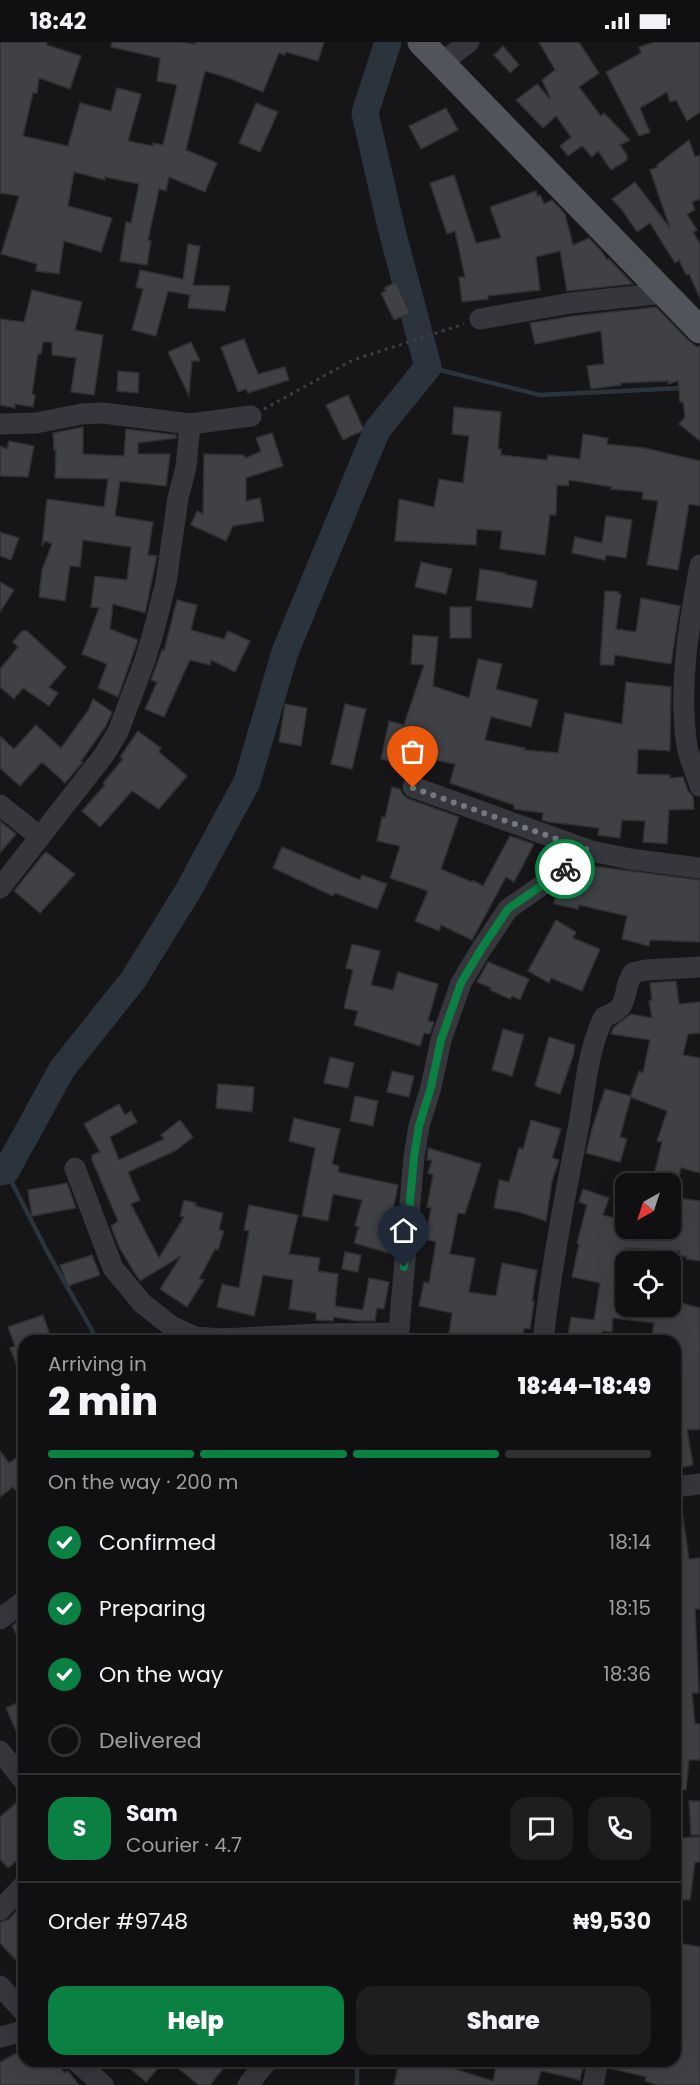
<!DOCTYPE html>
<html lang="en">
<head>
<meta charset="utf-8">
<style>
  body { margin:0; font-family:Poppins,sans-serif; background:#1e1e20; color:#f1f3f6; height:100vh; display:flex; flex-direction:column; font-size:22px; white-space:nowrap }
  * { box-sizing:border-box; margin:0 }
  p { font-size:20px; color:#9c9d9f }
  .icon { flex:none; width:33px; height:33px; fill:none; stroke:currentColor; stroke-width:2; stroke-linecap:round; stroke-linejoin:round }
  .map { position:relative; flex:1; overflow:hidden }
  .sheet { position:absolute; left:18px; top:1293px; width:663px; height:732px; display:flex; flex-direction:column; background:#101012; border-radius:18px; box-shadow:0 6px 24px #0002,0 0 0 2px #303032 }
  .sheet>* { flex:none }
  .needle { width:39px; rotate:219deg }
  .controls { position:absolute; left:615px; top:1131px; display:grid; gap:12px }
  .controls a { display:grid; place-items:center; width:66px; height:66px; border-radius:12px; background:#101012; box-shadow:0 6px 24px #0002,0 0 0 2px #303032; font-size:30px }
  .pin { position:absolute; display:grid; place-items:center; width:51px; height:51px; color:#fff; margin:-62px -26px; border-radius:50% 50% 50% 0; rotate:-45deg; box-shadow:0 0 6px #0007 }
  .pin .icon { rotate:45deg }
  .courier { position:absolute; display:grid; place-items:center; width:60px; height:60px; margin:-30px; border:4px solid #0b8043; border-radius:50%; background:#fff; color:#222; box-shadow:0 2px 8px #0007 }
  .headline em { font-style:normal; font-weight:800 }
  .headline div { display:flex; flex-direction:column-reverse }
  .headline { display:flex; align-items:center; justify-content:space-between; height:102px; padding:0 30px }
  h1 { font-size:39px; font-weight:800; line-height:45px }
  .bar { display:grid; grid-template-columns:repeat(4,1fr); gap:9px 6px; align-content:center; height:72px; padding:0 30px }
  .bar i { height:8px; border-radius:4px; background:#303032 }
  .bar .selected { background:#0b8043 }
  .bar p { grid-column:span 4 }
  .line { display:flex; align-items:center; gap:15px; padding:0 30px; border-top:2px solid #303032 }
  .line div { flex:1 }
  .round { display:grid; place-items:center; flex:none; width:63px; height:63px; border-radius:18px; background:#1e1e20 }
  ol { padding:0 30px; list-style:none }
  li { display:flex; align-items:center; gap:18px; height:66px }
  li p { margin-inline-start:auto }
  li .icon { padding:6px; border-radius:50%; background:#0b8043; color:#fff; stroke-width:4 }
  li:last-child { color:#9c9d9f }
  li i { width:33px; height:33px; border:3px solid #303032; border-radius:50% }
  .action { display:flex; gap:12px; margin-top:auto; padding:12px 30px }
  .action a { flex:1; height:69px; border-radius:18px; background:#0b8043; color:#fff; font-size:24px; font-weight:800; line-height:69px; text-align:center }
  .action a+a { background:#1e1e20; color:#f1f3f6 }
  .status { display:flex; justify-content:space-between; align-items:center; height:42px; padding:0 30px; background:#101012; direction:ltr }
  .status svg { height:16px; fill:currentColor }
  .map>svg:first-child { display:block }
  .lines { fill:none; stroke-linecap:round; stroke-linejoin:round }
  .stream { stroke:#2b343c; stroke-width:4.5 }
  .river { stroke:#2b343c; stroke-width:27 }
  .building { fill:#404145; stroke:#303034; stroke-width:1.5 }
  .path { stroke:#3c3e44; stroke-width:3; stroke-dasharray:3 4.5; stroke-linecap:butt }
  .minor { stroke:#36373d; stroke-width:21 }
  .major { stroke:#52545c; stroke-width:27 }
  .done { stroke:#747880; stroke-width:6; stroke-dasharray:0 10.8 }
  .route { stroke:#0b8043; stroke-width:8 }
</style>
</head>
<body>
<div class="status"><b>18:42</b><svg viewBox="0 0 49 12"><path d="M0 12V9h3v3zM5 12V6h3v6zM10 12V3h3v9zM15 12V0h3v12zM26 1h20v11H26zM47 4h2v5h-2z"/></svg></div>
<div class="map">
<svg width="700" height="2043" viewBox="0 0 700 2043">
  <rect width="100%" height="100%" fill="#161618"/>
  <g class="lines">
    <g class="stream">
      <polyline points="428,325 540,353 682,346"/>
      <polyline points="6,1129 49,1213 92,1288 95,1299"/>
      <polyline points="357,2043 357,2019"/>
    </g>
    <polyline class="river" points="0,1130 6,1129 62,1027 133,938 188,849 247,740 285,610 377,388 428,325 391,185 365,71 388,0"/>
  </g>
  <g class="building">
    <polygon points="0,0 47,0 47,3 81,14 70,47 39,36 37,51 33,51 23,94 68,104 80,61 111,69 117,46 141,52 128,99 153,104 153,101 163,103 177,43 157,39 160,16 111,5 112,0 180,0 195,2 195,0 324,0 318,19 286,10 285,13 279,11 263,50 231,37 205,29 186,108 217,121 205,150 169,135 166,149 159,147 148,198 151,199 147,223 120,219 126,180 131,181 139,142 105,135 105,138 74,130 68,164 112,176 101,210 64,199 59,232 36,229 37,222 1,212 19,154 0,151"/>
    <polygon points="539,0 579,0 599,31 579,45 601,74 604,71 630,98 620,103 627,113 627,118 611,128 598,109 592,115 582,104 568,114 560,104 571,95 556,74 543,86 516,58 537,42 549,56 550,55 542,38 555,28"/>
    <polygon points="654,0 700,0 700,70 687,79 676,58 670,60 667,50 640,66 650,90 639,94 606,30 641,11 639,5"/>
    <polygon points="503,4 519,23 510,31 494,13"/>
    <polygon points="256,61 278,70 260,110 239,101"/>
    <polygon points="446,66 458,88 421,107 409,84"/>
    <polygon points="689,98 695,115 700,113 700,157 692,160 695,168 687,172 697,188 693,190 700,202 700,256 689,232 686,233 679,218 675,221 650,181 637,190 622,168 612,157 635,140 670,186 650,128 658,125 657,123"/>
    <polygon points="454,133 476,201 501,196 490,165 536,149 537,154 540,153 544,162 552,158 565,172 573,203 589,196 603,211 607,218 609,217 633,242 567,249 560,209 536,215 540,248 488,254 488,257 462,260 459,235 465,235 455,189 447,192 430,141"/>
    <polygon points="188,202 200,204 193,243 230,244 225,269 188,266 190,253 168,249 156,294 132,288 143,247 136,245 140,228 183,237"/>
    <polygon points="396,240 410,271 394,278 381,251 386,249 384,246"/>
    <polygon points="32,248 82,260 75,288 103,293 94,353 71,350 76,316 52,313 52,300 43,300 41,312 38,312 32,352 35,353 33,365 15,362 15,366 0,363 0,277 24,280"/>
    <polygon points="656,265 689,299 697,305 700,304 700,399 679,382 685,375 683,360 680,360 678,339 668,342 668,339 621,341 621,343 591,347 587,324 604,322 601,289 535,302 530,281 573,274"/>
    <polygon points="244,297 258,332 285,325 289,338 248,351 246,347 238,350 221,305"/>
    <polygon points="191,300 200,319 192,319 189,354 168,310"/>
    <polygon points="118,329 139,331 138,351 117,349"/>
    <polygon points="348,353 364,388 343,398 326,363"/>
    <polygon points="454,365 501,370 498,407 501,407 501,413 547,418 548,413 580,417 583,392 608,396 607,402 645,406 700,419 700,464 689,462 678,528 647,523 658,459 642,457 643,450 611,447 612,445 569,438 568,444 557,443 556,473 550,473 545,513 500,507 502,489 477,487 476,503 395,499 399,457 434,465 439,437 463,441 469,394 452,392"/>
    <polygon points="83,385 83,412 124,414 126,387 176,393 176,396 138,401 138,412 170,412 166,444 120,439 115,474 153,480 148,513 157,514 145,571 113,562 110,587 138,598 118,655 98,646 107,622 82,612 99,566 91,565 95,534 127,538 131,505 83,498 80,525 70,524 65,559 39,555 42,528 52,502 45,499 42,504 47,457 104,465 108,437 55,436 56,408 54,408 53,391"/>
    <polygon points="272,391 283,424 246,436 246,459 260,456 264,479 233,484 226,499 191,483 197,469 203,472 204,412 244,413 246,416 261,409 256,396"/>
    <polygon points="9,399 34,404 28,435 0,434 0,404 7,407"/>
    <polygon points="606,474 632,478 626,516 606,513 605,518 572,511 575,495 602,501"/>
    <polygon points="0,490 19,496 11,518 0,514"/>
    <polygon points="421,520 452,527 446,552 415,545"/>
    <polygon points="480,527 505,531 504,532 537,539 532,566 476,558"/>
    <polygon points="0,540 14,548 0,570"/>
    <polygon points="605,549 619,550 618,552 621,552 616,587 636,590 641,556 680,564 671,622 615,613 614,623 600,623"/>
    <polygon points="177,558 197,563 191,588 224,597 228,589 250,599 235,630 211,618 210,623 190,618 164,675 145,667 157,640 151,638 162,608 164,609"/>
    <rect x="450" y="565" width="21" height="31"/>
    <polygon points="22,589 27,589 66,625 49,645 58,651 49,664 23,646 14,657 0,645 0,627 18,605 13,600"/>
    <polygon points="413,593 438,595 433,644 469,656 478,617 502,622 496,647 538,658 531,685 491,675 485,698 525,706 525,708 558,711 565,671 622,682 626,640 671,645 670,709 638,707 637,732 670,733 670,736 683,735 688,749 693,754 694,767 669,768 667,802 643,800 645,779 622,778 620,796 598,793 599,786 549,780 542,778 543,771 514,767 514,763 450,741 455,722 405,712 403,722 381,717 389,679 404,683 424,623 411,622"/>
    <polygon points="93,657 112,670 106,684 81,719 83,720 65,741 42,720 20,744 0,726 0,694 14,707 36,683 61,706 89,667"/>
    <polygon points="285,662 307,666 301,704 279,700"/>
    <polygon points="345,662 366,667 352,727 331,722"/>
    <polygon points="138,689 161,706 159,710 187,734 159,767 132,749 100,785 82,769 105,743 103,741 123,717 120,715"/>
    <polygon points="392,745 400,747 403,753 409,757 459,775 441,827 472,840 473,838 483,844 510,794 534,802 514,840 506,835 472,898 441,883 439,889 415,879 428,849 390,836 400,804 377,799 382,775 385,776"/>
    <polygon points="0,779 16,792 0,811"/>
    <polygon points="282,805 360,838 362,833 387,842 377,867 335,851 333,854 273,826"/>
    <polygon points="46,810 75,832 40,871 14,849 42,814"/>
    <polygon points="592,824 700,838 700,900 650,898 649,904 622,897 627,874 579,863 578,867 554,862 557,848"/>
    <polygon points="556,878 576,890 573,896 600,907 582,949 551,936 549,941 528,929"/>
    <polygon points="352,902 380,909 371,943 393,948 398,930 438,942 428,979 434,980 430,992 424,991 420,1004 354,983 358,969 344,966 353,928 346,926"/>
    <polygon points="488,920 529,937 520,958 512,954 510,957 490,948 491,946 477,940"/>
    <polygon points="676,939 679,962 700,960 700,991 688,992 683,1013 700,1016 700,1131 681,1126 677,1143 653,1137 662,1100 657,1099 667,1069 630,1055 639,1029 643,1031 650,998 611,992 614,985 631,972 652,976 649,959 652,958 650,941"/>
    <polygon points="503,987 524,993 512,1034 492,1028"/>
    <polygon points="549,995 575,1003 573,1014 560,1052 535,1044"/>
    <polygon points="330,1015 354,1021 348,1046 324,1041"/>
    <polygon points="392,1029 414,1034 409,1055 387,1050"/>
    <polygon points="218,1042 254,1045 252,1070 216,1066"/>
    <polygon points="605,1047 631,1054 620,1095 627,1097 620,1120 586,1111 592,1087"/>
    <polygon points="355,1054 378,1059 373,1084 350,1079"/>
    <polygon points="119,1062 125,1073 131,1069 137,1080 110,1095 119,1118 164,1097 161,1093 180,1078 193,1095 175,1109 128,1130 140,1158 131,1162 159,1216 184,1175 180,1174 184,1158 196,1161 195,1164 223,1171 219,1188 224,1189 218,1208 215,1207 199,1237 204,1238 187,1265 160,1247 181,1214 140,1239 120,1207 111,1184 118,1179 92,1118 92,1113 100,1110 84,1082"/>
    <polygon points="294,1076 340,1087 332,1122 339,1124 338,1130 398,1143 391,1178 396,1179 394,1194 389,1211 354,1201 359,1185 355,1184 362,1158 333,1152 328,1179 302,1174 315,1106 289,1099"/>
    <polygon points="531,1078 561,1087 552,1116 559,1118 552,1139 546,1179 519,1170 494,1166 499,1138 509,1140 519,1106 523,1107"/>
    <polygon points="428,1106 481,1122 465,1172 458,1171 450,1212 475,1216 469,1250 496,1254 502,1221 537,1228 532,1259 534,1259 530,1287 524,1286 523,1299 448,1299 452,1271 419,1264 424,1240 429,1241 436,1200 425,1197 431,1166 427,1165 433,1133 428,1131 432,1118 427,1118"/>
    <polygon points="67,1141 76,1166 32,1174 28,1148"/>
    <polygon points="583,1147 609,1156 603,1173 626,1179 626,1186 670,1186 670,1155 700,1159 700,1219 686,1217 687,1215 679,1213 680,1209 626,1206 626,1264 670,1264 670,1258 700,1266 700,1387 687,1388 693,1423 675,1427 675,1299 651,1299 654,1281 613,1276 612,1290 602,1289 600,1299 567,1299 571,1275 594,1278 600,1241 572,1235 579,1202 577,1201 587,1163 579,1160"/>
    <polygon points="249,1163 298,1173 289,1212 320,1216 318,1229 338,1232 335,1264 363,1268 369,1236 389,1240 384,1267 377,1266 375,1279 357,1279 334,1275 333,1279 316,1278 316,1271 289,1267 293,1238 263,1233 254,1274 217,1265 222,1242 239,1246 249,1189 244,1188"/>
    <polygon points="345,1210 361,1213 358,1230 342,1227"/>
    <polygon points="92,1213 100,1233 68,1244 60,1223"/>
    <polygon points="43,1273 51,1296 42,1299 24,1299 23,1339 10,1306 15,1304 8,1285"/>
    <polygon points="0,1409 9,1421 24,1410 24,1459 13,1445 0,1455"/>
    <polygon points="675,1469 682,1469 689,1517 700,1516 700,1567 695,1567 699,1651 692,1651 695,1682 700,1682 700,1718 689,1718 686,1748 675,1747"/>
    <polygon points="23,1576 24,1577 24,1607 12,1584"/>
    <polygon points="24,1658 24,1707 6,1666"/>
    <polygon points="24,1754 24,1813 8,1826 0,1817 0,1775"/>
    <polygon points="689,1759 700,1759 700,1793 691,1793"/>
    <polygon points="700,1795 700,1820 695,1820 690,1858 675,1857 675,1796"/>
    <polygon points="24,1861 24,1927 0,1901 0,1880 9,1877"/>
    <polygon points="678,1901 700,1905 700,2043 657,2043 645,2039 646,2035 609,2026 610,2019 675,2019 675,1916"/>
    <polygon points="24,2007 24,2019 57,2019 64,2031 68,2029 79,2043 0,2043 0,2020"/>
    <polygon points="121,2019 164,2019 146,2040"/>
    <polygon points="169,2019 229,2019 210,2043 199,2043"/>
    <polygon points="399,2019 457,2019 455,2027 493,2039 497,2019 584,2019 580,2038 541,2029 537,2043 394,2043"/>
  </g>
  <g class="lines">
    <polyline class="path" points="264,367 353,318 464,282"/>
    <g class="minor">
      <polyline points="441,21 469,0"/>
      <polyline points="480,277 571,261 665,251"/>
      <polyline points="0,382 36,381 82,372 103,371 190,382 251,374"/>
      <path d="M700,523C689,582 678,644 687,704C689,717 696,731 700,744"/>
      <polyline points="413,745 591,809 630,817 700,826"/>
      <polyline points="0,763 40,795"/>
      <polyline points="0,846 104,713 118,690 145,618 154,588 166,540 178,456 186,425 190,382"/>
      <polyline points="75,1126 113,1226 142,1261 171,1284 195,1295 222,1297 317,1292 398,1291"/>
      <polyline points="398,1299 414,1115 419,1084 431,1045 441,998 461,941 480,909 508,867 591,809"/>
      <path d="M543,1299C551,1226 565,1154 579,1082C585,1047 588,1007 604,975C633,964 620,951 633,931L646,928L700,925"/>
      <polyline points="675,1445 700,1442"/>
      <polyline points="0,1577 24,1559"/>
      <polyline points="0,1709 24,1739"/>
      <polyline points="0,1868 24,1843"/>
      <polyline points="0,1944 24,1970"/>
      <polyline points="0,1995 24,1989"/>
      <polyline points="76,2019 103,2043"/>
      <polyline points="248,2043 267,2019"/>
      <polyline points="593,2043 598,2019"/>
    </g>
    <polyline class="major" points="421,0 700,288"/>
  </g>
  <g class="lines">
    <polyline class="done" points="413,746 591,809 565,827"/>
    <polyline class="route" points="404,1225 414,1115 419,1084 431,1045 441,998 461,941 480,909 508,867 565,827"/>
  </g>
</svg>
<div class="controls">
<a><svg class="needle" viewBox="-14 -14 28 28"><path d="M0-13l5 13h-10z" fill="#e53935"/><path d="M0 13l5-13h-10z" fill="#9c9d9f"/></svg></a>
<a><svg class="icon" aria-label="locate" viewBox="0 0 24 24"><circle cx="12" cy="12" r="6"/><path d="M12 2v4M12 18v4M2 12h4M18 12h4"/></svg></a>
</div>
<div class="pin" style="left:413px;top:746px;background:#ea580c"><svg class="icon" aria-label="bag" viewBox="0 0 24 24"><path d="M5 8h14l-1 12H6zM9 8a3 3 0 0 1 6 0"/></svg></div>
<div class="pin" style="left:404px;top:1225px;background:#1f2937"><svg class="icon" aria-label="home" viewBox="0 0 24 24"><path d="M3 11l9-7 9 7M6 9v11h12V9"/></svg></div>
<div class="courier" style="left:565px;top:827px"><svg class="icon" aria-label="bike" viewBox="0 0 24 24"><circle cx="6" cy="16" r="4"/><circle cx="18" cy="16" r="4"/><path d="M6 16l4-8h5l3 8M10 8l3 8H6M13 5h3"/></svg></div>
<section class="sheet">
<div class="headline"><div><h1>2 min</h1><p>Arriving in</p></div><em>18:44–18:49</em></div>
<div class="bar"><i class="selected"></i><i class="selected"></i><i class="selected"></i><i></i><p>On the way · 200 m</p></div>
<ol>
<li><svg class="icon" aria-label="check" viewBox="0 0 24 24"><path d="M5 12l5 5 9-10"/></svg>Confirmed<p>18:14</p></li>
<li><svg class="icon" aria-label="check" viewBox="0 0 24 24"><path d="M5 12l5 5 9-10"/></svg>Preparing<p>18:15</p></li>
<li><svg class="icon" aria-label="check" viewBox="0 0 24 24"><path d="M5 12l5 5 9-10"/></svg>On the way<p>18:36</p></li>
<li><i></i>Delivered</li>
</ol>
<div class="line" style="height:108px"><b class="round" style="background:#0b8043;color:#fff">S</b><div><b>Sam</b><p>Courier · 4.7</p></div><a class="round"><svg class="icon" aria-label="chat" viewBox="0 0 24 24"><path d="M4 5h16v11H9l-5 4z"/></svg></a><a class="round"><svg class="icon" aria-label="phone" viewBox="0 0 24 24"><path d="M5 4h4l2 5-3 2q2 4 5 5l2-3 5 2v4C11 20 4 13 5 4z"/></svg></a></div>
<div class="line" style="height:78px"><div>Order #9748</div><b>₦9,530</b></div>
<div class="action"><a>Help</a><a>Share</a></div>
</section>
</div>
</body>
</html>
